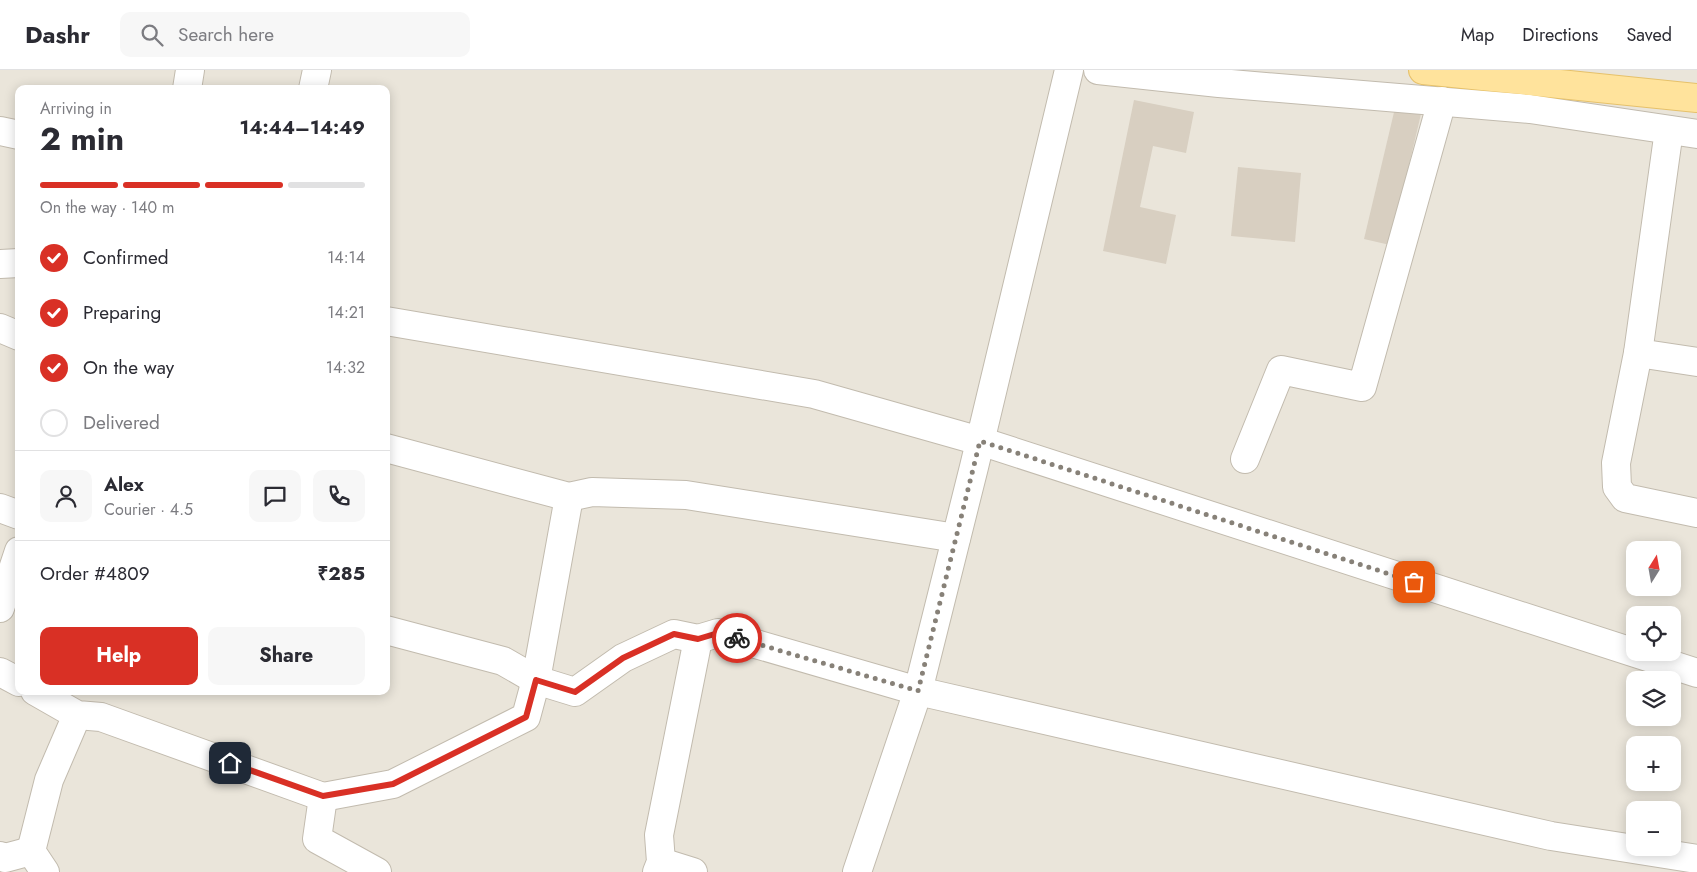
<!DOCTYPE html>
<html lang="en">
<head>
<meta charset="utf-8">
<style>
  body { margin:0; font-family:Jost,sans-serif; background:#f7f7f7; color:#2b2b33; height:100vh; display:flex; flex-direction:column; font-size:19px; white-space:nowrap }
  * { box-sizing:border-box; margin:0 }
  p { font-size:16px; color:#7c7c81 }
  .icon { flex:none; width:28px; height:28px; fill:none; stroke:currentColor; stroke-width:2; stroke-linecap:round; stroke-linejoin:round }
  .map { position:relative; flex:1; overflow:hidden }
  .sheet { position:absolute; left:15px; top:15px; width:375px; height:610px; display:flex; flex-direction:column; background:#fff; border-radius:10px; box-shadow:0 2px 12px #0003 }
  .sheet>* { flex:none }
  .needle { width:32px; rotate:11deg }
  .buttons { position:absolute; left:1626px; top:471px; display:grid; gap:10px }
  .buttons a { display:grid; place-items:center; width:55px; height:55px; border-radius:10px; background:#fff; box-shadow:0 2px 12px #0003; font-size:25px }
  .pin { position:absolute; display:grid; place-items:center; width:42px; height:42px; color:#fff; margin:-21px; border-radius:10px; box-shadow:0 2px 8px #0006 }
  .courier { position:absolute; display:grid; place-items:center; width:50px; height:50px; margin:-25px; border:4px solid #d93025; border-radius:50%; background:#fff; color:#222; box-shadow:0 1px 6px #0007 }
  .overview em { font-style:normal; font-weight:700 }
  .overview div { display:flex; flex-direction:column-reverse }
  .overview { display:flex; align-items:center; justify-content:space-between; height:85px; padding:0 25px }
  h1 { font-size:32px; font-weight:700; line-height:38px }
  .bar { display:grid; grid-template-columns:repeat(4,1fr); gap:8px 5px; align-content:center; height:60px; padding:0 25px }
  .bar i { height:6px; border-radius:4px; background:#e1e1e2 }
  .bar .on { background:#d93025 }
  .bar p { grid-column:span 4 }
  .line { display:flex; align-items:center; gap:12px; padding:0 25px; border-top:1px solid #e1e1e2 }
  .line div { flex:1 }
  .round { display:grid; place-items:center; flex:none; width:52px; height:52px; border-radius:10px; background:#f7f7f7 }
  ol { padding:0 25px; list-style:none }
  li { display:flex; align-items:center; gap:15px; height:55px }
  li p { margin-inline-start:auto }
  li .icon { padding:5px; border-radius:50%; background:#d93025; color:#fff; stroke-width:4 }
  li:last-child { color:#7c7c81 }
  li i { width:28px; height:28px; border:2px solid #e1e1e2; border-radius:50% }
  .action { display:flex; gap:10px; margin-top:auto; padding:10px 25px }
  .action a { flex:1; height:58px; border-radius:10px; background:#d93025; color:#fff; font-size:20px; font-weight:700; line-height:58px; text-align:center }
  .action a+a { background:#f7f7f7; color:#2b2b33 }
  header { display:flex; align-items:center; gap:30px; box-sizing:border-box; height:70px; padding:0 25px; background:#fff; border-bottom:1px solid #e1e1e2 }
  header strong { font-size:24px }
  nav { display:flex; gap:28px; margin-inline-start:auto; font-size:18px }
  .search { width:350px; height:45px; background:#f7f7f7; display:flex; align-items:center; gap:12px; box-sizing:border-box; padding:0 18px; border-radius:10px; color:#7c7c81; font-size:19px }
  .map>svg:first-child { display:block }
  .residential { fill:#eae5da; fill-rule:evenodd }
  .building { fill:#d8cfc1 }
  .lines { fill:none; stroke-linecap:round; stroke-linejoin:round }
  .street-casing { stroke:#c2bbae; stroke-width:30 }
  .primary-casing { stroke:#e6c16a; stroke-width:30 }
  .street { stroke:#fff; stroke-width:28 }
  .primary { stroke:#ffe39c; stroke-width:28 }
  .done { stroke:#878178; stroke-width:5; stroke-dasharray:0 9 }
  .route { stroke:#d93025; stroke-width:6 }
</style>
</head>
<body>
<header>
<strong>Dashr</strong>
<div class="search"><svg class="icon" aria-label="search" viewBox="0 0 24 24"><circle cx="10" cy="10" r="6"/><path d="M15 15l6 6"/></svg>Search here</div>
<nav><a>Map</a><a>Directions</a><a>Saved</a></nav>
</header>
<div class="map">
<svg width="1697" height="802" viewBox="0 0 1697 802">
  <rect width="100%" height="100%" fill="#f6f3ec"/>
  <path class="residential" d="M0,0H1697V802H0ZM19,19H386V621H19ZM1635,480H1672V518H1635ZM1635,545H1672V582H1635ZM1635,610H1672V648H1635ZM1635,675H1672V712H1635ZM1635,740H1672V778H1635Z"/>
  <g class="building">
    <polygon points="1134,30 1194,42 1186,83 1153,76 1140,137 1176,145 1166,194 1103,181"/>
    <polygon points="1395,38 1421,44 1390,175 1364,169"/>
    <polygon points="1238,97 1301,103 1295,172 1231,166"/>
  </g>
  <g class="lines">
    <defs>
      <g id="street">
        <polyline points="1098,0 1219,13 1530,39 1697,64"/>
        <polyline points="187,19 190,0"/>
        <polyline points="313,19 317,0"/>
        <polyline points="1669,60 1638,283 1616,393 1617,417 1625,428 1697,443"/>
        <polyline points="0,61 19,65"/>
        <polyline points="0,194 19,193"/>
        <polyline points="386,251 814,324 980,371 1697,603"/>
        <polyline points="0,258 19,266"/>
        <polyline points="1638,283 1697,292"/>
        <polyline points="386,378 569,427 592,422 686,425 956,468"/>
        <polyline points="1245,389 1281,300 1362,317 1442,31"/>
        <polyline points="0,438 19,445"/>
        <polyline points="0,538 19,481"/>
        <polyline points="386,560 503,591 536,610 575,622 623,588 674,564 698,569 718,563 918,621 1551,766 1697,789"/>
        <polyline points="0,602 19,612"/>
        <polyline points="35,621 77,645 101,647 323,727 393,714 526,647 536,610 569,427"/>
        <polyline points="323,727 317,769 377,802"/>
        <polyline points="0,786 5,788 31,781"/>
        <polyline points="661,792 693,802"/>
        <polyline points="45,802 31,781 49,710 77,645"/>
        <polyline points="657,802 661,792 659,765 698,569"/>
        <polyline points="857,802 918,621 974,397 1069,0"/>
      </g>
      <polyline id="primary" points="1423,0 1697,28"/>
    </defs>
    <use href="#street" class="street-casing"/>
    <use href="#primary" class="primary-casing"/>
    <use href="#street" class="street"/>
    <use href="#primary" class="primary"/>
  </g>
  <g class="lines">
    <polyline class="done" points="737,568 918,621 980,371 1414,512"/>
    <polyline class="route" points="230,693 323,726 393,714 526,647 536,610 575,622 623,588 674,564 698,569 718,563 737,568"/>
  </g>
</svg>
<div class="buttons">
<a><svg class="needle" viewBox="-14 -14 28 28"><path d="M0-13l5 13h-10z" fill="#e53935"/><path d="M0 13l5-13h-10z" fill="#7c7c81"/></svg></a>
<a><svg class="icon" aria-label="locate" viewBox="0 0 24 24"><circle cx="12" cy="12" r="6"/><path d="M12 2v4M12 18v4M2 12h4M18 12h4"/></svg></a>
<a><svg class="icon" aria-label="layers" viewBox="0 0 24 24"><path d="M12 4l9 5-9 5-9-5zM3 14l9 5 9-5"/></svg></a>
<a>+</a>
<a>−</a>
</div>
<div class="pin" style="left:1414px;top:512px;background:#ea580c"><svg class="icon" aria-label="bag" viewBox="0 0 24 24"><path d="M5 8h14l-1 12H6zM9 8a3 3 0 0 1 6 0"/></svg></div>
<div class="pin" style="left:230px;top:693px;background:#1f2937"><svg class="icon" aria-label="home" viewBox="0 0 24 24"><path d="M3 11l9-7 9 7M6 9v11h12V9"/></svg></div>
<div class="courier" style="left:737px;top:568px"><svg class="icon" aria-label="bike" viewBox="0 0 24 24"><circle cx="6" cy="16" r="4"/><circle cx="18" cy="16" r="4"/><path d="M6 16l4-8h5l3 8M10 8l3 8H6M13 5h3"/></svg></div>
<section class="sheet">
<div class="overview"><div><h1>2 min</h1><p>Arriving in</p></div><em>14:44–14:49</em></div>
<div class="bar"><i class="on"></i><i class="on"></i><i class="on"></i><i></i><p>On the way · 140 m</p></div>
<ol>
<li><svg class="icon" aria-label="check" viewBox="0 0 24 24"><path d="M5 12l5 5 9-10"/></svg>Confirmed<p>14:14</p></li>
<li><svg class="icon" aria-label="check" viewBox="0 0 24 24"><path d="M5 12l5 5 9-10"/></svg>Preparing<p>14:21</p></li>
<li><svg class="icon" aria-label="check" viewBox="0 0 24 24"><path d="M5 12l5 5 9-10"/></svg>On the way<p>14:32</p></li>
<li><i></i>Delivered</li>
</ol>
<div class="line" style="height:90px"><a class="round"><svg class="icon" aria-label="person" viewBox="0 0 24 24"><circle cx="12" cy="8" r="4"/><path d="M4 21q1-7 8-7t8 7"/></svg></a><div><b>Alex</b><p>Courier · 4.5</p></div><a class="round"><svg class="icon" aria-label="chat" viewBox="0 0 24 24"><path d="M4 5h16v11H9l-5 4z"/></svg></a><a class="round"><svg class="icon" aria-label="phone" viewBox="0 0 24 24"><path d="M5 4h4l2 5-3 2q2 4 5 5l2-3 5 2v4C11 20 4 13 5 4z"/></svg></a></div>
<div class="line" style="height:65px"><div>Order #4809</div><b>₹285</b></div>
<div class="action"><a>Help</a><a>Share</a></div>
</section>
</div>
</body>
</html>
